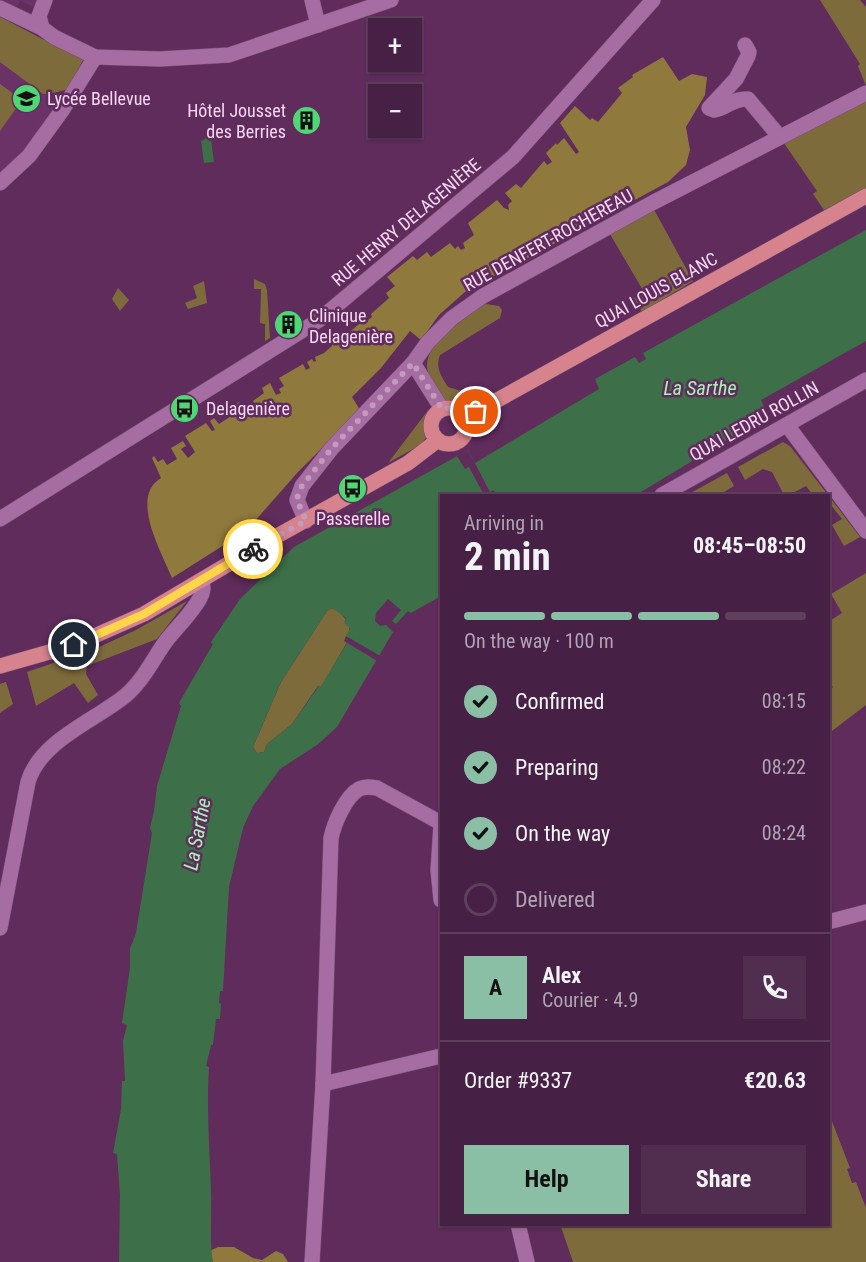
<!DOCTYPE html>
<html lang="en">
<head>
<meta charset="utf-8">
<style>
  body { margin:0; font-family:"Roboto Condensed",sans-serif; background:#512e50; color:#f1f3f6; height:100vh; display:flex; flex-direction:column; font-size:22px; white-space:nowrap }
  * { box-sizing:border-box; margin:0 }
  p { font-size:20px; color:#b0a3b3 }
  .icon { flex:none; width:33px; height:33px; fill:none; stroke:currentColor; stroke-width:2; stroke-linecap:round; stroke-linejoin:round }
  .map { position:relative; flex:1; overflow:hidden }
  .details { position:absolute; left:440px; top:494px; width:390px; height:732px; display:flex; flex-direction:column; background:#472145; border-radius:0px; box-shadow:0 2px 4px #0004,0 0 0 2px #5f3e5e }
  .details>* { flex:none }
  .tools { position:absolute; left:368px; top:18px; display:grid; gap:12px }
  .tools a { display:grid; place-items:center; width:54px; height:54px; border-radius:0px; background:#472145; box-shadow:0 2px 4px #0004,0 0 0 2px #5f3e5e; font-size:30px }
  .pin { position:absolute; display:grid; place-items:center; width:51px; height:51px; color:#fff; margin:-26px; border:3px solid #fff; border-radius:50%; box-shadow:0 2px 6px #0007 }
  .courier { position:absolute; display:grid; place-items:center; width:60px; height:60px; margin:-30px; border:4px solid #ffd54a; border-radius:50%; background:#fff; color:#222; box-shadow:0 2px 8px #0007 }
  .head em { font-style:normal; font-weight:700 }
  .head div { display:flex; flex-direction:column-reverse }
  .head { display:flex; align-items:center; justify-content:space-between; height:102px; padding:0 24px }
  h1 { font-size:39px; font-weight:700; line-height:45px }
  .bar { display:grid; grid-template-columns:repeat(4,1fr); gap:9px 6px; align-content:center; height:72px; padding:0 24px }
  .bar i { height:8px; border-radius:4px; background:#5f3e5e }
  .bar .on { background:#8abfa5 }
  .bar p { grid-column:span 4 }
  .line { display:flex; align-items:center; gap:15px; padding:0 24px; border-top:2px solid #5f3e5e }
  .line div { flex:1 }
  .round { display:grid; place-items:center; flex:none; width:63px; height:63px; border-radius:0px; background:#512e50 }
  ol { padding:0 24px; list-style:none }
  li { display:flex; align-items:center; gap:18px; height:66px }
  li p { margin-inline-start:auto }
  li .icon { padding:6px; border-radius:50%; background:#8abfa5; color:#111; stroke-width:4 }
  li:last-child { color:#b0a3b3 }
  li i { width:33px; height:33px; border:3px solid #5f3e5e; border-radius:50% }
  .cta { display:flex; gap:12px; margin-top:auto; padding:12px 24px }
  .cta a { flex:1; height:69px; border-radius:0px; background:#8abfa5; color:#111; font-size:24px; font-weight:700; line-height:69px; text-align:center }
  .cta a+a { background:#512e50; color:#f1f3f6 }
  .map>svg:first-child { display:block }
  .built { fill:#6b3268 }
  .green { fill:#7e6b3b }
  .forest { fill:#8f793c }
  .water { fill:#3d7048; fill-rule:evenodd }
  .pier { fill:#5f2c5c }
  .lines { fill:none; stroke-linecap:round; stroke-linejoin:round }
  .minor-casing { stroke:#784c76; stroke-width:16 }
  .major-casing { stroke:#784c76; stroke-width:16 }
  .minor { stroke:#a56da1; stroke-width:15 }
  .major { stroke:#d6838e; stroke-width:15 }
  .done { stroke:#c29bbe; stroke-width:6; stroke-dasharray:0 10.8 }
  .route { stroke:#ffd54a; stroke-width:8 }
  .labels { text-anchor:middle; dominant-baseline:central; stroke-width:5; stroke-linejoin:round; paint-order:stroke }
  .poi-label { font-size:18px; fill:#f7d7f3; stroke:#5f2c5c; text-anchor:start }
  .street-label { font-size:18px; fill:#f7d7f3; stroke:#5f2c5c }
  .water-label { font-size:20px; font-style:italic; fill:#a7f3b5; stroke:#5f2c5c }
</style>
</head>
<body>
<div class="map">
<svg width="866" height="1262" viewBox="0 0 866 1262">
  <rect width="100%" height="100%" fill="#5f2c5c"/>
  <g class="built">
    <polygon points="0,0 37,0 34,7 20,1 17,7"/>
    <polygon points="0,17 74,55 52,94 55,109 25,151 0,172"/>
  </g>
  <g class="green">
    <polygon points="820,0 860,0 866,7 866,86 858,66 860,64"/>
    <polygon points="0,17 83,60 68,89 51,94 43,94 0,62"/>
    <polygon points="0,84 22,100 0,131"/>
    <polygon points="866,93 866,188 824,210 813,194 817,191 779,136"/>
    <polygon points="651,204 693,281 642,312 634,298 644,292 607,229"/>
    <polygon points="254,279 265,284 267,290 270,338 265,341 265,324 260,323 261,289 254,289"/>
    <polygon points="204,281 207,303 188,309 185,303 197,298 193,286"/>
    <polygon points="118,288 129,300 120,311 112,299"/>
    <path d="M486,304L499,306L502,310L500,318L440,355C435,367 441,376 448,387L461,391L470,386L479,401C475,402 470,405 466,406C441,410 419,373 430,353C441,333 465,319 482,305Z"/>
    <polygon points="429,409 425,421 426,438 420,445 388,463"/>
    <polygon points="783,442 790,446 828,495 813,495 806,486 789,495 784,495 772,472 763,469 745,480 738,467"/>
    <polygon points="727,473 734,486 719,495 687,495"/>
    <polygon points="828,495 860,537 844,546 832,525 842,519 831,505 828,507"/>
    <polygon points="866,573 866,705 828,734 828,691 833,687 828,681 828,622 842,613 831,594"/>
    <polygon points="187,601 157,639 87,666 86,674 98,695 88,703 74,683 36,706 27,672 97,648 136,630"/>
    <path d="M332,608C345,614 350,624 350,637L321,687L318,686L292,724L267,744L264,752L257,753L253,747L281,682L327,611Z"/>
    <polygon points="6,682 13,704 0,713 0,684"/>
    <polygon points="828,1111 850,1168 847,1169 852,1183 856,1182 866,1208 866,1262 573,1262 560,1224 828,1224"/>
  </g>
  <g class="forest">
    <path d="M663,57L679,81L692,74L707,77L705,95L686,127L690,150L686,165L668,182L465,292L439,315L421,340L410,331L381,368L352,397L360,410L298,472L246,531L172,578C162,553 129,497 161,478L152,458L154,456L158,462L163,459L167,465L177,459L171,448L183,441L186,446L181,449L188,458L195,452L185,436L206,423L212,431L215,430L210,421L214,418L219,424L237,412L234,406L239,402L245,412L256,406L253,401L264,393L262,388L270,383L276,395L281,393L279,389L284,386L279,378L303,364L306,370L310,368L307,362L312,359L314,362L316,361L315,357L324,353L332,346L329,339L334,335L339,341L365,319L367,321L372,317L371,314L389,298L386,293L395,286L387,277L413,256L417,260L427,252L431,257L450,243L455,249L458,246L461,250L465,248L463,243L474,235L468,223L497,200L504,208L509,210L508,205L512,201L505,193L516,184L521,188L544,161L547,165L552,162L546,153L556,143L557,145L564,138L576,154L579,152L560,123L575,106L590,120L592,118L598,122L622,93L618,88L633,77L632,75Z"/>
    <polygon points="218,1247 234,1247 253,1258 262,1260 276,1251 283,1254 288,1262 202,1262 201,1255"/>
  </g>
  <g class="water">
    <polygon points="206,138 211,140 214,162 204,163 201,141"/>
    <path d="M866,230V341L761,400L768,415L636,495H441V596L411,613L408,611L396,624L392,621L401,610L388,599L376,613L375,621L380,626L386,625L393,632L337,727L317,745L280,769L253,806L243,828L229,887L223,991H220L219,1003L221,1004L220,1019H216L213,1045H211L206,1066L209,1067C206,1110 210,1151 211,1192C212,1216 209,1239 213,1262H119L120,1195L117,1154L113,1153L121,1109L122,1081H125L123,1041L127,1025L122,1023L130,968V949L136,933L152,833L150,828L154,811L157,786L181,706L179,703L213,644L211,642L240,599L294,547L468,450L475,463L599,389L595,379L635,357L639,363L646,359L643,353ZM332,608L346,618L344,622L350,629L346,635L350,638L321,686H319L292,724L267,744L264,752L257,753L253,747L281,682L327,611Z"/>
  </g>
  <g class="pier">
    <polygon points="468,450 490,492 494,490 496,495 484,495 469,467 465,469 457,456"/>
    <polygon points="346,636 382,657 379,662 344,641"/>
  </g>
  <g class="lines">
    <defs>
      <g id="minor">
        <polyline points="312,0 318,25"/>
        <polyline points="0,8 42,28 54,37 95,57 160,59 229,55 391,0"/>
        <polyline points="42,28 39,16 45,0"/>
        <path d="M745,45L749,52L748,56L736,79L709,108L714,110C727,108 733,98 748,99L779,136"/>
        <polyline points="0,183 29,156 63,109 95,57"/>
        <polyline points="413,363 442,409"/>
        <polyline points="787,425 866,531"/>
        <polyline points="662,495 866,380"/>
        <polyline points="0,519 319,320 513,157 653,0"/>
        <polyline points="306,521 297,500 302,486 332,448 413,363 428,342 452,318 483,296 654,202 866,93"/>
        <polyline points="441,825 438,870 441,900"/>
        <polyline points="828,922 866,912"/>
        <path d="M0,928L28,782C40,741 94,721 125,696C143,681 153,659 166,641C177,627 192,613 200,598C204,591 203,587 202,580"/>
        <polyline points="323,1084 441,1056"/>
        <polyline points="518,1224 527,1262"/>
        <path d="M312,1262L323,1084L331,838C334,824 345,797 359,789C365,786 371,787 377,788L441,823"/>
      </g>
      <g id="major">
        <circle cx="449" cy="426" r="18"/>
        <polyline points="465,418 866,196"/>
        <polyline points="0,666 74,645 144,614 252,550 408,463 438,440"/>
      </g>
    </defs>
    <use href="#minor" class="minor-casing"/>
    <use href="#major" class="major-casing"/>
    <use href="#minor" class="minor"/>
    <use href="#major" class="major"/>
  </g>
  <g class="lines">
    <path class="done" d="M253,549L306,521L297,500L298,494L302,486L332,448L413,363L442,409C452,406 460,409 465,418L476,412"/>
    <polyline class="route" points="74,645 144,614 253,549"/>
  </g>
  <defs>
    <symbol id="school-disc" viewBox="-11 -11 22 22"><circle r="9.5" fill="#4fd675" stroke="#5f2c5c"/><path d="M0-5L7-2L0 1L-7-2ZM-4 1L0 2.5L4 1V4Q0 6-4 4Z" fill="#111"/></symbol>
    <symbol id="building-disc" viewBox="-11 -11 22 22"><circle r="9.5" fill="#4fd675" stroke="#5f2c5c"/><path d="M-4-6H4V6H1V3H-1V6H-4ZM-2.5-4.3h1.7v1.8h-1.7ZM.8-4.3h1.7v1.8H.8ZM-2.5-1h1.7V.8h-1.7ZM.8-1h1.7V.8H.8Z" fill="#111"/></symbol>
    <symbol id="bus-disc" viewBox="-11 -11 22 22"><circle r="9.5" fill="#4fd675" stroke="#5f2c5c"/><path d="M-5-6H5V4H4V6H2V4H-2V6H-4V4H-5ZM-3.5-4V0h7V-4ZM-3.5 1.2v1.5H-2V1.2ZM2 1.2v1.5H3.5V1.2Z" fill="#111"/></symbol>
  </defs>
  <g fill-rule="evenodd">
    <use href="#school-disc" x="10" y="82" width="33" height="33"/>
    <use href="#building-disc" x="290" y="104" width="33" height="33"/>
    <use href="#building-disc" x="272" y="308" width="33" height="33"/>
    <use href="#bus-disc" x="168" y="392" width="33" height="33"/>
    <use href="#bus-disc" x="336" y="472" width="33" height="33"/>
  </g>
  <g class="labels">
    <g class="poi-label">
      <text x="47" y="98">Lycée Bellevue</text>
      <text x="286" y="110" text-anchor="end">Hôtel Jousset<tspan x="286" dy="21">des Berries</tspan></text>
      <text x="309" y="315">Clinique<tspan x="309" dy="21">Delagenière</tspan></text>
      <text x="206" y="408">Delagenière</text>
      <text x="353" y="518" text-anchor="middle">Passerelle</text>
    </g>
    <g class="street-label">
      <text transform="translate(406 222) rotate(-40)">RUE HENRY DELAGENIÈRE</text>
      <text transform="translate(548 240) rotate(-29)">RUE DENFERT-ROCHEREAU</text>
      <text transform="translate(656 290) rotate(-29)">QUAI LOUIS BLANC</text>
      <text transform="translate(754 421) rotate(-29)">QUAI LEDRU ROLLIN</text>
    </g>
    <g class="water-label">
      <text x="700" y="388">La Sarthe</text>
      <text transform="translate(197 834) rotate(-79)">La Sarthe</text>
    </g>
  </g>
</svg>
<div class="tools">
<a>+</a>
<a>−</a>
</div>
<div class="pin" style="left:476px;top:412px;background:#ea580c"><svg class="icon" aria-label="bag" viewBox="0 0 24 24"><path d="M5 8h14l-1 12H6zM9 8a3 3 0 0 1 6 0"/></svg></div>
<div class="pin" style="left:74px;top:645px;background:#1f2937"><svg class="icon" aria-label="home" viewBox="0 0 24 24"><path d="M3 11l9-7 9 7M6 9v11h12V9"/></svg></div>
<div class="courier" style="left:253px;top:549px"><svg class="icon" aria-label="bike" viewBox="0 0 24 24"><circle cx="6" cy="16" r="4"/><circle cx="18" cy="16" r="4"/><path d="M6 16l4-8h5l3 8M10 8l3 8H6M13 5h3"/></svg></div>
<section class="details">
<div class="head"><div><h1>2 min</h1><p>Arriving in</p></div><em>08:45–08:50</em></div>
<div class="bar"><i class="on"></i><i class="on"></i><i class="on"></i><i></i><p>On the way · 100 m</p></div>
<ol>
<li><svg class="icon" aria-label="check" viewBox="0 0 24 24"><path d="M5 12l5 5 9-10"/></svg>Confirmed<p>08:15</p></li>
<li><svg class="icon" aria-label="check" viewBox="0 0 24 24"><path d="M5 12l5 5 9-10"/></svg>Preparing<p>08:22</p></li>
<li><svg class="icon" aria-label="check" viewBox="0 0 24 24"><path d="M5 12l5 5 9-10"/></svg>On the way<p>08:24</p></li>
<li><i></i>Delivered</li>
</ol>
<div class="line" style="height:108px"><b class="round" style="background:#8abfa5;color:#111">A</b><div><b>Alex</b><p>Courier · 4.9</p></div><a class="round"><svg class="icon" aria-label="phone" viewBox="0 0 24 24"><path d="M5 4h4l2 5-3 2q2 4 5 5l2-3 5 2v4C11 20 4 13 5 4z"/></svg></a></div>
<div class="line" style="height:78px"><div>Order #9337</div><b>€20.63</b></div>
<div class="cta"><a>Help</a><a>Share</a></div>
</section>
</div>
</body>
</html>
